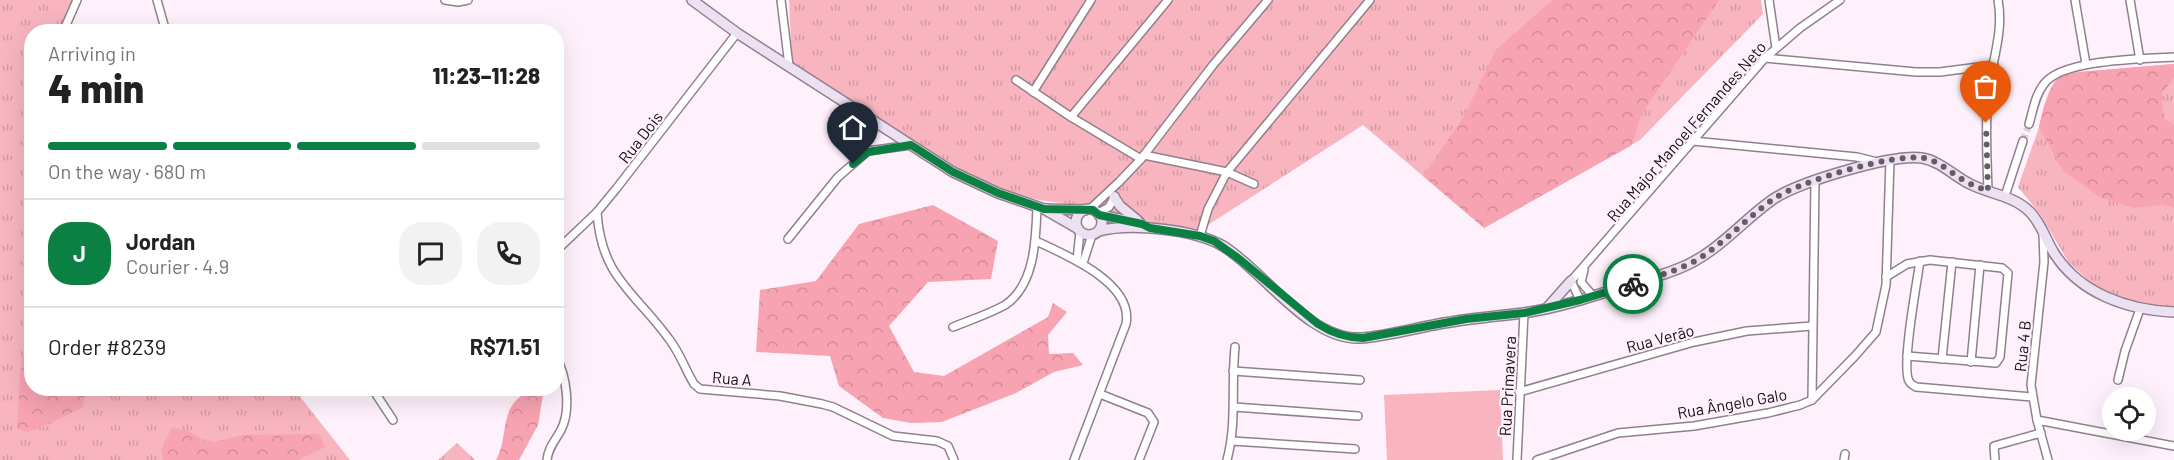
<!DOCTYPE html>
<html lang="en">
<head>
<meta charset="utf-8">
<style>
  body { margin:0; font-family:Barlow,sans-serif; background:#f2f2f2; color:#222; height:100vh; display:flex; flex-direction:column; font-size:22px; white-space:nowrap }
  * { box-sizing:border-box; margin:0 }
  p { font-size:20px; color:#767676 }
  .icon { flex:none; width:33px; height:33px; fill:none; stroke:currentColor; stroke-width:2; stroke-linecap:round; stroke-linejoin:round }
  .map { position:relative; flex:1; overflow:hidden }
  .sheet { position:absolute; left:24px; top:24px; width:540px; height:372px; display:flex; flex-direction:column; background:#fff; border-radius:24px; box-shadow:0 6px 24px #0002 }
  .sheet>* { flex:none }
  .controls { position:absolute; left:2102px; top:387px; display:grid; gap:12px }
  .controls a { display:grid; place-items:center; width:54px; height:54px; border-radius:50%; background:#fff; box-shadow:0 6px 24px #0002; font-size:30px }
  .pin { position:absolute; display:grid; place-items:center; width:51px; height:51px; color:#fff; margin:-62px -26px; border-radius:50% 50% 50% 0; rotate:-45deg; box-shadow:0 0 6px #0007 }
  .pin .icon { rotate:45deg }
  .courier { position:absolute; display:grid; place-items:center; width:60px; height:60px; margin:-30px; border:4px solid #0b8043; border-radius:50%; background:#fff; color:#222; box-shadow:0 2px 8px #0007 }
  .overview em { font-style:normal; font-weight:800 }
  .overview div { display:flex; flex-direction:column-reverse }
  .overview { display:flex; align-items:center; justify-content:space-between; height:102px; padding:0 24px }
  h1 { font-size:39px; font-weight:800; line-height:45px }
  .bar { display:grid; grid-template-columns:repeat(4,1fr); gap:9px 6px; align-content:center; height:72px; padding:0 24px }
  .bar i { height:8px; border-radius:4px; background:#e0e0e0 }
  .bar .selected { background:#0b8043 }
  .bar p { grid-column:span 4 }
  .line { display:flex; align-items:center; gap:15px; padding:0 24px; border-top:2px solid #e0e0e0 }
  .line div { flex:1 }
  .round { display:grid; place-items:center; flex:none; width:63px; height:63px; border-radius:24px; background:#f2f2f2 }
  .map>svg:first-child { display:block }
  .grass { fill:url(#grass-tufts) }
  .forest { fill:url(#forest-crowns) }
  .park { fill:#f8b5bf }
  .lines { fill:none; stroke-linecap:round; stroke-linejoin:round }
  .street-tunnel { stroke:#dbcfd8; stroke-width:7; stroke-dasharray:7 3.5; stroke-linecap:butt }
  .street-casing { stroke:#927f8e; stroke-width:10 }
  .secondary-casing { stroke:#927f8e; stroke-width:12 }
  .street { stroke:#fff; stroke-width:7 }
  .secondary { stroke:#ece1f2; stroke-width:9 }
  .done { stroke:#665d64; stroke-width:6; stroke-dasharray:0 10.8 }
  .route { stroke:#0b8043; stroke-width:8 }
  .labels { text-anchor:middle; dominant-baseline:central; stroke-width:4.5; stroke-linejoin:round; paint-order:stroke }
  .street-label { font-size:16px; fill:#140d13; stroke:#fef1fb }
</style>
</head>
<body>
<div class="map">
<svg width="2174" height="460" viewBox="0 0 2174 460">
  <defs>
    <pattern id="grass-tufts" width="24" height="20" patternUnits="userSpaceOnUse" patternTransform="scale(1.5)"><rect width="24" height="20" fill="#f8b5bf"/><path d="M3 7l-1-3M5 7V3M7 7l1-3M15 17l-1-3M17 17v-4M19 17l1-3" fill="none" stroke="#d49aa3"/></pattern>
    <pattern id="forest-crowns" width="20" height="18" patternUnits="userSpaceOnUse" patternTransform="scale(1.5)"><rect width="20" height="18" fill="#f7a3b1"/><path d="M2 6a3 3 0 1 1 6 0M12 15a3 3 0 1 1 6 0" fill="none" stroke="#d38b97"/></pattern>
  </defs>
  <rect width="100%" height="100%" fill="#fef1fb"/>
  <g class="grass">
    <polygon points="0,0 77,0 69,31 32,32 32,388 294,389 350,460 0,460"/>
    <polygon points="789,0 1761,0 1763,14 1640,140 1484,228 1363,125 1197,232 1138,222 1077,205 1039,200 998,190 956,169 916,144 792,62"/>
    <polygon points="2174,64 2174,309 2144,307 2095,286 2069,263 2040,214 2018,187 2039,127 2044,106 2055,81 2065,75 2079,72"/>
    <polygon points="457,443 475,460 438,460"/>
  </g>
  <g class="forest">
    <polygon points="1552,0 1719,0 1641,115 1632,145 1484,228 1423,176 1463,118 1496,50"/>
    <path d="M2174,64V78L2162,93V106L2165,119L2174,125V208L2162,205L2133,208L2100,197L2063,171L2039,127C2042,115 2047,90 2056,81C2061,75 2071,73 2079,72Z"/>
    <polygon points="933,205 998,241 991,279 928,282 889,326 914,372 944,376 1048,317 1053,303 1067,312 1048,335 1049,354 1073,353 1083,365 1054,372 1016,393 942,422 911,423 883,418 839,386 830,356 756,352 760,290 816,281 859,224"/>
    <polygon points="31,344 32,388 84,389 83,407 45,426 28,432 17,429 20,374 23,356"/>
    <path d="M528,391L543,395L538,425L519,460H496C510,435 497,409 528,391Z"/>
    <polygon points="172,427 188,431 209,443 244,435 319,434 325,447 298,460 163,460 161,450"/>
  </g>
  <polygon class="park" points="1500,390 1503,460 1387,460 1384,395"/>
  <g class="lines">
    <polyline class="street-tunnel" points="2023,141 2029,124"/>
    <defs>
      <g id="street">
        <polyline points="157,0 166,32"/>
        <polyline points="445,0 458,2 468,0"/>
        <polyline points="781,0 789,66"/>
        <polyline points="1769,0 1776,48"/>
        <polyline points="2075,0 2086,64"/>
        <polyline points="2130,0 2140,60"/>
        <polyline points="63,32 77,0"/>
        <polyline points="1765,58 1916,72 1940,72 1994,65"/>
        <polyline points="1016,80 1071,117 1141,159"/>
        <polyline points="1033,92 1091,0"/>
        <polyline points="1071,117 1168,0"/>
        <path d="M2029,124C2033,111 2035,95 2044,84C2062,59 2143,59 2174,57"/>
        <polyline points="1693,141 1857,157 1877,162"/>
        <polyline points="1144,155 1227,172 1254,184"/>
        <path d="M1988,191C1987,158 1985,125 1988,93C1992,61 2004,32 1998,0"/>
        <polyline points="2005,196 2023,141"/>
        <polyline points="1089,210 1119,182 1141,159 1213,65 1268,0"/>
        <path d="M597,212C601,277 634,291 669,339C680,353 685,369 694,384L700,389L780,396L822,404L833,407L893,436L937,441L948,446L954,460"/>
        <polyline points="1098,213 1109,207 1115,196"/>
        <polyline points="2043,234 2044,262 2031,385 2037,420 2048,460"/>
        <polyline points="1200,236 1208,209 1227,172 1370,0"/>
        <polyline points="788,239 838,177 868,151 911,145"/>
        <path d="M1036,241C1066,255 1134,283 1126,324L1074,460"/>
        <polyline points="556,251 597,212 616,189 737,33"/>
        <polyline points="1077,260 1080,231"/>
        <path d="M1920,261C1917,282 1901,367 1909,381C1911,385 1913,385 1916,387L2032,397"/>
        <polyline points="1083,263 1092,235"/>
        <polyline points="1584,270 1581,282 1593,296"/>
        <polyline points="1886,277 1907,264 1930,260 2002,268 2008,273 2000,357 1996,363 1907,356"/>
        <polyline points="1580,300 1571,281 1765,58 1800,28 1840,0"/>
        <path d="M953,327C970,320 989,314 1005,305C1035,285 1036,239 1037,206"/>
        <polyline points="1942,359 1952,262"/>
        <polyline points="1971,362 1980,265"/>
        <polyline points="1233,371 1360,380"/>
        <polyline points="2118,380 2125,351 2140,309"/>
        <polyline points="372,388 393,420"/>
        <polyline points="1519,392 1694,342 1747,331 1812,326"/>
        <polyline points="1100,394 1148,413 1154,422 1139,460"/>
        <polyline points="1812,400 1815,181"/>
        <polyline points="1234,407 1358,416"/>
        <polyline points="2037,420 2174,446"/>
        <polyline points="1232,441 1355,449"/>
        <path d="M547,460C548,448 555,441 561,430C571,411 567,376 556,357"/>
        <path d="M1227,460C1237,423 1231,385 1235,347"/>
        <polyline points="1517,460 1524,313"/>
        <polyline points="1537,460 1618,433 1694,426 1768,413 1800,405 1812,400 1855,356 1876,332 1886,285 1890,160"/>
        <polyline points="1844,460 1845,454"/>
        <polyline points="1995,460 1994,446 2041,433"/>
      </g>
      <g id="secondary">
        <polyline points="692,0 737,33 953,172 998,193 1044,209 1077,228"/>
        <polyline points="1114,197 1120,206 1137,220"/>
        <polyline points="1045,209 1085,210"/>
        <circle cx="1089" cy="222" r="13"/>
        <polyline points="1099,215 1140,223"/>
        <path d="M1099,231C1131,223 1194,229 1223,246C1264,271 1309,341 1361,338C1389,336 1422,326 1451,322C1475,318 1499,316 1523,313C1559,308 1594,296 1628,285C1645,280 1663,275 1680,268C1716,254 1741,222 1772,200C1797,182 1892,154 1922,158C1940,161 1954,176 1970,184C1989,194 2013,195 2030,212C2041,223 2046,240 2054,253C2080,294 2128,310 2174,312"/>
        <polyline points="1547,308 1571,281"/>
      </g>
    </defs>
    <use href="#street" class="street-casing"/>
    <use href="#secondary" class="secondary-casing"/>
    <use href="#street" class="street"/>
    <use href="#secondary" class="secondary"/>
  </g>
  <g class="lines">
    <path class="done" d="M1633,284C1654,277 1677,271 1697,260C1724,243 1746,219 1772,200C1797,182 1893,153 1924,158C1940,161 1953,175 1967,182C1974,186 1981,188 1988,191L1986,123"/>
    <path class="route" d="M853,164L868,152L911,145L953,172L998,193L1044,209L1093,210L1099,215L1142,224L1150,228L1200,236L1214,241L1238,258L1318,324C1332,333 1346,338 1363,338L1466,319L1524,313L1580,300L1633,284"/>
  </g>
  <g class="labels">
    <g class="street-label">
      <text transform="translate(1686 131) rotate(-49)">Rua Major Manoel Fernandes Neto</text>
      <text transform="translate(640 137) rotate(-52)">Rua Dois</text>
      <text transform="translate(1660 338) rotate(-15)">Rua Verão</text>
      <text transform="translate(2022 346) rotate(-84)">Rua 4 B</text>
      <text transform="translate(732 378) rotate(4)">Rua A</text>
      <text transform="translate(1507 386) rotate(-87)">Rua Primavera</text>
      <text transform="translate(1732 403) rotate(-10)">Rua Ângelo Galo</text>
    </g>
  </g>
</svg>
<div class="controls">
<a><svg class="icon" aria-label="locate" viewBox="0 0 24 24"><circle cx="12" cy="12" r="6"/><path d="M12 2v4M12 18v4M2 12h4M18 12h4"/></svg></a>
</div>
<div class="pin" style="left:1986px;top:123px;background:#ea580c"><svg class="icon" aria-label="bag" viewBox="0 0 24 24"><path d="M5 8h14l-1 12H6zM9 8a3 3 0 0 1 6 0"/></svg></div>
<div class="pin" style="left:853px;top:164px;background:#1f2937"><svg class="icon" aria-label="home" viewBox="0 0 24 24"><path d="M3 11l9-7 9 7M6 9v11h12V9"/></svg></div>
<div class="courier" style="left:1633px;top:284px"><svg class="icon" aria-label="bike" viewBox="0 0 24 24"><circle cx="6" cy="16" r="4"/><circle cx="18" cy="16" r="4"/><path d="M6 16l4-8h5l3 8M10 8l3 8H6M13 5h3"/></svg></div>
<section class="sheet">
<div class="overview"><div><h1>4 min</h1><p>Arriving in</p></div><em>11:23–11:28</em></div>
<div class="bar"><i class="selected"></i><i class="selected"></i><i class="selected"></i><i></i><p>On the way · 680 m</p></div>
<div class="line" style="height:108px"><b class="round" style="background:#0b8043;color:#fff">J</b><div><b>Jordan</b><p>Courier · 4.9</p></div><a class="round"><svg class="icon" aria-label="chat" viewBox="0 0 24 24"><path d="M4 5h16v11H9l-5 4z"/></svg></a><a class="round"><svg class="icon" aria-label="phone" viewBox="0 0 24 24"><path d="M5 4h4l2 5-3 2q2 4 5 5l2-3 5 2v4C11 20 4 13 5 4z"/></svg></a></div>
<div class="line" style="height:78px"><div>Order #8239</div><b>R$71.51</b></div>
</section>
</div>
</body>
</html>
